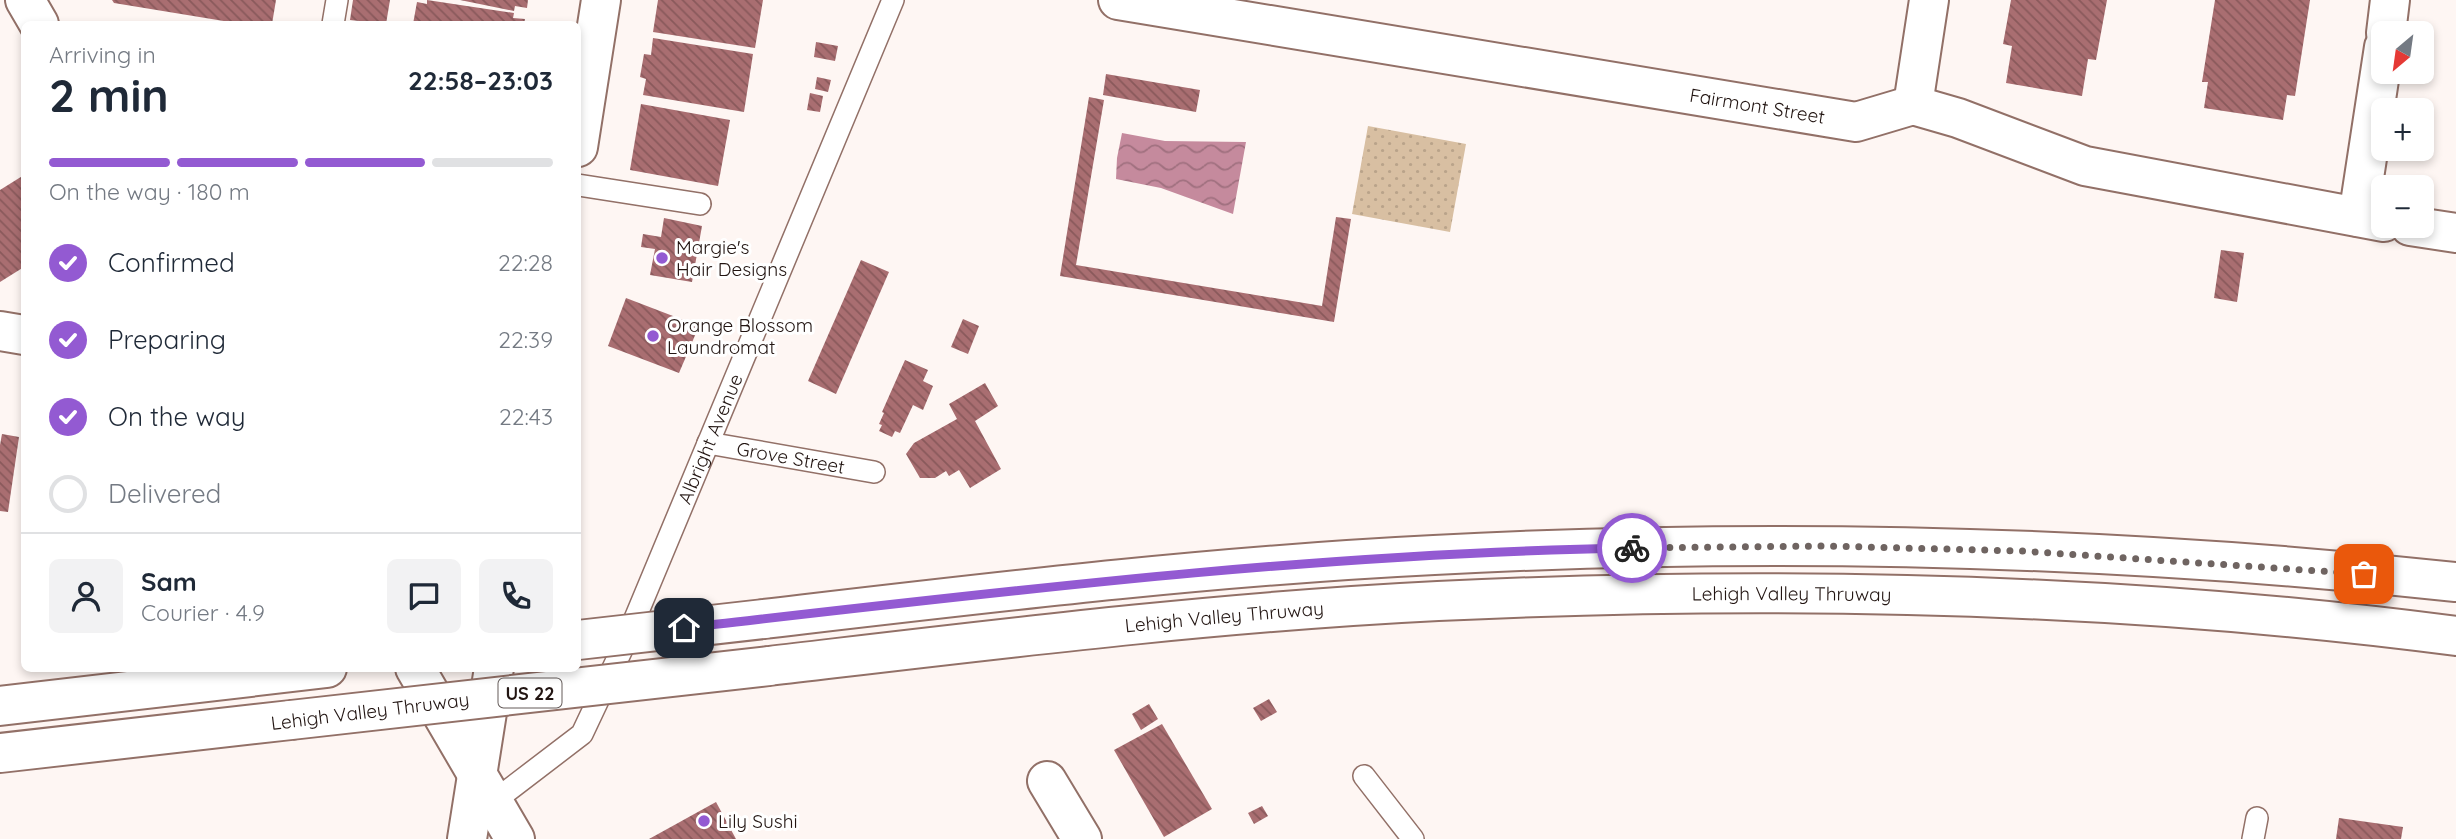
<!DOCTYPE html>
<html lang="en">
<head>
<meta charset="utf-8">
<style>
  body { margin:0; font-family:Quicksand,sans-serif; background:#f2f2f3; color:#1f2937; height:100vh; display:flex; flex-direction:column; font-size:26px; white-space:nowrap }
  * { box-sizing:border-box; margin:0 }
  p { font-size:23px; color:#747a83 }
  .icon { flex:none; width:38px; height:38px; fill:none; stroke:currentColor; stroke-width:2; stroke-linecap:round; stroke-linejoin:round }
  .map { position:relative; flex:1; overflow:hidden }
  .side { position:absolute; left:21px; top:21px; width:560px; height:651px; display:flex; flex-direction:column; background:#fff; border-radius:10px; box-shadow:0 4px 10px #0003 }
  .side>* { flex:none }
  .needle { width:46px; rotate:209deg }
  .buttons { position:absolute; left:2371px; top:21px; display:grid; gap:14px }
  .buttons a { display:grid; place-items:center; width:63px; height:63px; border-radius:10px; background:#fff; box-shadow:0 4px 10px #0003; font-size:35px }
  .pin { position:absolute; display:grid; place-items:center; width:60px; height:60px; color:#fff; margin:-30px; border-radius:14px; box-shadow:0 4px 10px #0006 }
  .courier { position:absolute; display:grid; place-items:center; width:70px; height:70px; margin:-35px; border:5px solid #935ad2; border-radius:50%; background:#fff; color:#222; box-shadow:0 2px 9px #0007 }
  .summary em { font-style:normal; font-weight:700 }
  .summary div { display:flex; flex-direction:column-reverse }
  .summary { display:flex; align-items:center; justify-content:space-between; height:119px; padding:0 28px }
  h1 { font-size:46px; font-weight:700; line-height:52px }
  .bar { display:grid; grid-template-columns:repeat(4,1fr); gap:10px 7px; align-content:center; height:84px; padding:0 28px }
  .bar i { height:9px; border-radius:5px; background:#e0e1e3 }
  .bar .active { background:#935ad2 }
  .bar p { grid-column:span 4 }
  .line { display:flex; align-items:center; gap:18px; padding:0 28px; border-top:2px solid #e0e1e3 }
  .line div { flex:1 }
  .round { display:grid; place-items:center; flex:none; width:74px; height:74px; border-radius:10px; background:#f2f2f3 }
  ol { padding:0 28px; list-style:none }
  li { display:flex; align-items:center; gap:21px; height:77px }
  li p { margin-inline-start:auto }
  li .icon { padding:7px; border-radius:50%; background:#935ad2; color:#fff; stroke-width:4 }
  li:last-child { color:#747a83 }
  li i { width:38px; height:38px; border:4px solid #e0e1e3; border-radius:50% }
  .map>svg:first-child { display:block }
  .park { fill:url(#park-dots) }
  .water { fill:url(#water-waves) }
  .building { fill:url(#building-back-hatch) }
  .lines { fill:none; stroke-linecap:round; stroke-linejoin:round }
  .lane-casing { stroke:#927067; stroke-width:24 }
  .street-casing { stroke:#927067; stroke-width:42 }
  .secondary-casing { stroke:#927067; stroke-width:42 }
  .highway-casing { stroke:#927067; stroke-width:42 }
  .lane { stroke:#fff; stroke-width:21 }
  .street { stroke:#fff; stroke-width:38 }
  .secondary { stroke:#fff; stroke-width:38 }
  .highway { stroke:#fff; stroke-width:38 }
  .highway-bridge-casing { stroke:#927067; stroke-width:42; stroke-linecap:butt }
  .highway-bridge { stroke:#fff; stroke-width:38 }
  .done { stroke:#6f6461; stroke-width:7; stroke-dasharray:0 12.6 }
  .route { stroke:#935ad2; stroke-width:9 }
  .poi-dot { fill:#935ad2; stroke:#fff; stroke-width:2.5 }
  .labels { text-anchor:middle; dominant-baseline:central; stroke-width:6; stroke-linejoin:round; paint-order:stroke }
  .shield { fill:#fff; stroke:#645b59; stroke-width:2 }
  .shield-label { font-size:18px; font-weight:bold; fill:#221512 }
  .street-label { font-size:19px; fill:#221512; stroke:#fff }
  .poi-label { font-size:19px; fill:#221512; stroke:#fff; text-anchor:start }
</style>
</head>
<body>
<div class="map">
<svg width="2456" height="839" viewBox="0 0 2456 839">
  <defs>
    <pattern id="park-dots" width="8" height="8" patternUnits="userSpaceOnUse" patternTransform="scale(1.75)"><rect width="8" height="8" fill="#d8bfa2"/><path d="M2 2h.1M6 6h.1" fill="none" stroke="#b9a38a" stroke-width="1.8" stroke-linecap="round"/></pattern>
    <pattern id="water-waves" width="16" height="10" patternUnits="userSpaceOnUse" patternTransform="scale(1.75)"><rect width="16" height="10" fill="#c58a9d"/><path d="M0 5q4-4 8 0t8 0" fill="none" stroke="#a0707f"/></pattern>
    <pattern id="building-back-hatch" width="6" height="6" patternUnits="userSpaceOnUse" patternTransform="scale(1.75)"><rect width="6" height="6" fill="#a96e71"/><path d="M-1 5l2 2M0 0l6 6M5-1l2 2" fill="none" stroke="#89595b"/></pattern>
  </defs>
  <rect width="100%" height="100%" fill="#fef6f3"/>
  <polygon class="park" points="1368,126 1466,144 1450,232 1352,214"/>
  <polygon class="water" points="1122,133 1165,141 1246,142 1233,214 1161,188 1116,179 1117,158"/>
  <g class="building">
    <polygon points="112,0 276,0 272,24 242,24 114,3"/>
    <polygon points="353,0 390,0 386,24 350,20"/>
    <polygon points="427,0 514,13 513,18 525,19 524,24 413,24 417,2 427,4"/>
    <polygon points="460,0 528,0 527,8 515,6 514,11"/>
    <polygon points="658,0 763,0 755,48 653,32"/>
    <polygon points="2011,0 2107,0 2096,60 2088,59 2082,96 2006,83 2012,46 2003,44"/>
    <polygon points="2215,0 2310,0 2295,96 2287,95 2283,120 2204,108 2208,82 2202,82"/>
    <polygon points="653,38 753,54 744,112 643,95 646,79 640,77 644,54 651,55"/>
    <polygon points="816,42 838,46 835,61 814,57"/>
    <polygon points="1106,74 1200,90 1196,112 1103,95"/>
    <polygon points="817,77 831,80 828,92 815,89"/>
    <polygon points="810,93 823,96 820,112 807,110"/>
    <polygon points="1089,97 1104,100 1076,265 1322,306 1336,217 1351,219 1334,322 1060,276"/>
    <polygon points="641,104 730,120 718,186 630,170"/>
    <polygon points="24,175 24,267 0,282 0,190"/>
    <polygon points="664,218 702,226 692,282 650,275 655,249 641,247 643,234 661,237"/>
    <polygon points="2221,250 2244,253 2237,302 2214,298"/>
    <polygon points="861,260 889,272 836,394 808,381"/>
    <polygon points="626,298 699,326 679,373 608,346"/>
    <polygon points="963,319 979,326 968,354 951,347"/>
    <polygon points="905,360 928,370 923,381 933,386 923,410 913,405 900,433 895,431 892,437 879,431 882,425 879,424 884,413 882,412"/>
    <polygon points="985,383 998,406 975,421 1001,469 970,488 959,470 949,476 946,471 935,478 920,478 906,454 914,443 957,419 949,404"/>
    <polygon points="2,434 19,437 8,512 0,511 0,445"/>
    <polygon points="1269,699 1277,712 1261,721 1253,708"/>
    <polygon points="1149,704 1158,719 1141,730 1132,714"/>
    <polygon points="1162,724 1212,809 1164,837 1114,750"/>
    <polygon points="716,802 736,839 649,839"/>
    <polygon points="1262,806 1268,816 1254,824 1248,813"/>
    <polygon points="2339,818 2403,827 2401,839 2336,839"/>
  </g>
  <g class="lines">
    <defs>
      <g id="lane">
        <polyline points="333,24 337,0"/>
        <polyline points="578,185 700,204"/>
        <path id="s1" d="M708,443L874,472"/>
        <polyline points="1364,776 1413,839"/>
        <path id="s2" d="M493,802L582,734L624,645L893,0"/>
        <polyline points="2253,839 2257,818"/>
      </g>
      <g id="street">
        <path id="s3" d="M1118,0L1856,122L1913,105L1958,118L2085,166L2384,222"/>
        <polyline points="2386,33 2390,0"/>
        <polyline points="1913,105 1929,0"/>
        <polyline points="2358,217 2384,47"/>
        <polyline points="2410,226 2456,233"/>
        <polyline points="0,331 24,335"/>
        <polyline points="1047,781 1082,839"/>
      </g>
      <g id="secondary">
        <polyline points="25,0 39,24"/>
        <polyline points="578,147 601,0"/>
        <polyline points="415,668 515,839"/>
        <polyline points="467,839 494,668"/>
      </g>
      <g id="highway">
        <path d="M764,619C987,593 1210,566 1434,555C1774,537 2117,546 2456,582"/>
        <path id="s4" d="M769,666C991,640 1214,612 1438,601C1777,585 2119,592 2456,636"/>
        <polyline points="0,706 327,668"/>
        <polyline points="0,753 291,720"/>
      </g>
    </defs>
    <use href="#lane" class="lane-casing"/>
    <use href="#street" class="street-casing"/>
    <use href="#secondary" class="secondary-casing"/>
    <use href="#highway" class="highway-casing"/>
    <use href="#lane" class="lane"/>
    <use href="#street" class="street"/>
    <use href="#secondary" class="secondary"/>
    <use href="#highway" class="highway"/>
    <defs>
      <g id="highway-bridge">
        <polyline points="578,640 764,619"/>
        <polyline points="291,720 769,666"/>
      </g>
    </defs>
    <use href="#highway-bridge" class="highway-bridge-casing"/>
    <use href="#highway-bridge" class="highway-bridge"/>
  </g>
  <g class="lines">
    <polyline class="done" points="1632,548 1825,546 2021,551 2364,574"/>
    <path class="route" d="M684,628C999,592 1314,553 1632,548"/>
  </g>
  <g class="poi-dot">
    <circle cx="662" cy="258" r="7"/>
    <circle cx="653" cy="336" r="7"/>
    <circle cx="704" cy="821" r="7"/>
  </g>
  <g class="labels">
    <rect class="shield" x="498.5" y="678.5" width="63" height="29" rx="5"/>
    <g class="shield-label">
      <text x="530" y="693">US 22</text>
    </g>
    <g class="street-label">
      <text stroke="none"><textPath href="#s3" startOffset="648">Fairmont Street</textPath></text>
      <text stroke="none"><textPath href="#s2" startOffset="434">Albright Avenue</textPath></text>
      <text stroke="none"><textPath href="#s1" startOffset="84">Grove Street</textPath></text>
      <text stroke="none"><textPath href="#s4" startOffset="1026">Lehigh Valley Thruway</textPath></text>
      <text stroke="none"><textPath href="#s4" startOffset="458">Lehigh Valley Thruway</textPath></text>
      <text transform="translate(370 711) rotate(-7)">Lehigh Valley Thruway</text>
    </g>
    <g class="poi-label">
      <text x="676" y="247">Margie's<tspan x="676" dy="22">Hair Designs</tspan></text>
      <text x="667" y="325">Orange Blossom<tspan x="667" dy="22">Laundromat</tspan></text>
      <text x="718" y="821">Lily Sushi</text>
    </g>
  </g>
</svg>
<div class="buttons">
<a><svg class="needle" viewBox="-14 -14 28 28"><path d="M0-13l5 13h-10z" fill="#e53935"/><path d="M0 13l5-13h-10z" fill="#747a83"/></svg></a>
<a>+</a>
<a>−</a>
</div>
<div class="pin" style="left:2364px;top:574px;background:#ea580c"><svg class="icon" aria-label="bag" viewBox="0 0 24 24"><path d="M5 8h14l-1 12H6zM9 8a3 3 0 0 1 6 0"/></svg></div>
<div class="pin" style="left:684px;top:628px;background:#1f2937"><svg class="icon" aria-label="home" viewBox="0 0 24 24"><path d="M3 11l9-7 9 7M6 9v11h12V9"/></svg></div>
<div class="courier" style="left:1632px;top:548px"><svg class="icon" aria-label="bike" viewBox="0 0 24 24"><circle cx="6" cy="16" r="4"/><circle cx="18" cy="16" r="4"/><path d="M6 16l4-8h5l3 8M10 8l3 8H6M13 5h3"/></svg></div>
<section class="side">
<div class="summary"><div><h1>2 min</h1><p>Arriving in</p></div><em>22:58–23:03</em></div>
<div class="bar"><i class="active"></i><i class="active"></i><i class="active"></i><i></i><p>On the way · 180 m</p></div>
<ol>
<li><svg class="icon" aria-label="check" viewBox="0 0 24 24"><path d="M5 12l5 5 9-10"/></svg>Confirmed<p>22:28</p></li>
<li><svg class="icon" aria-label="check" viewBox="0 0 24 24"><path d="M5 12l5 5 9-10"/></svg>Preparing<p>22:39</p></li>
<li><svg class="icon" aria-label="check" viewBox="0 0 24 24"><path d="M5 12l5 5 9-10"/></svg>On the way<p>22:43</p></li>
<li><i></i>Delivered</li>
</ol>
<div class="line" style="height:126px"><a class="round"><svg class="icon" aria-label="person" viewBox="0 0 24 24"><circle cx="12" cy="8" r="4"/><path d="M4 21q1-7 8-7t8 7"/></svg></a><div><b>Sam</b><p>Courier · 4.9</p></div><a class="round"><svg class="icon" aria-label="chat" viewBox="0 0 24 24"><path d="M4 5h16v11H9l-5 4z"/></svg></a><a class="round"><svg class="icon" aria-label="phone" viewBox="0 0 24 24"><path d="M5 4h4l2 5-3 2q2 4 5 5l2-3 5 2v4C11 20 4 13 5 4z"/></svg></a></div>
</section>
</div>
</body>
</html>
